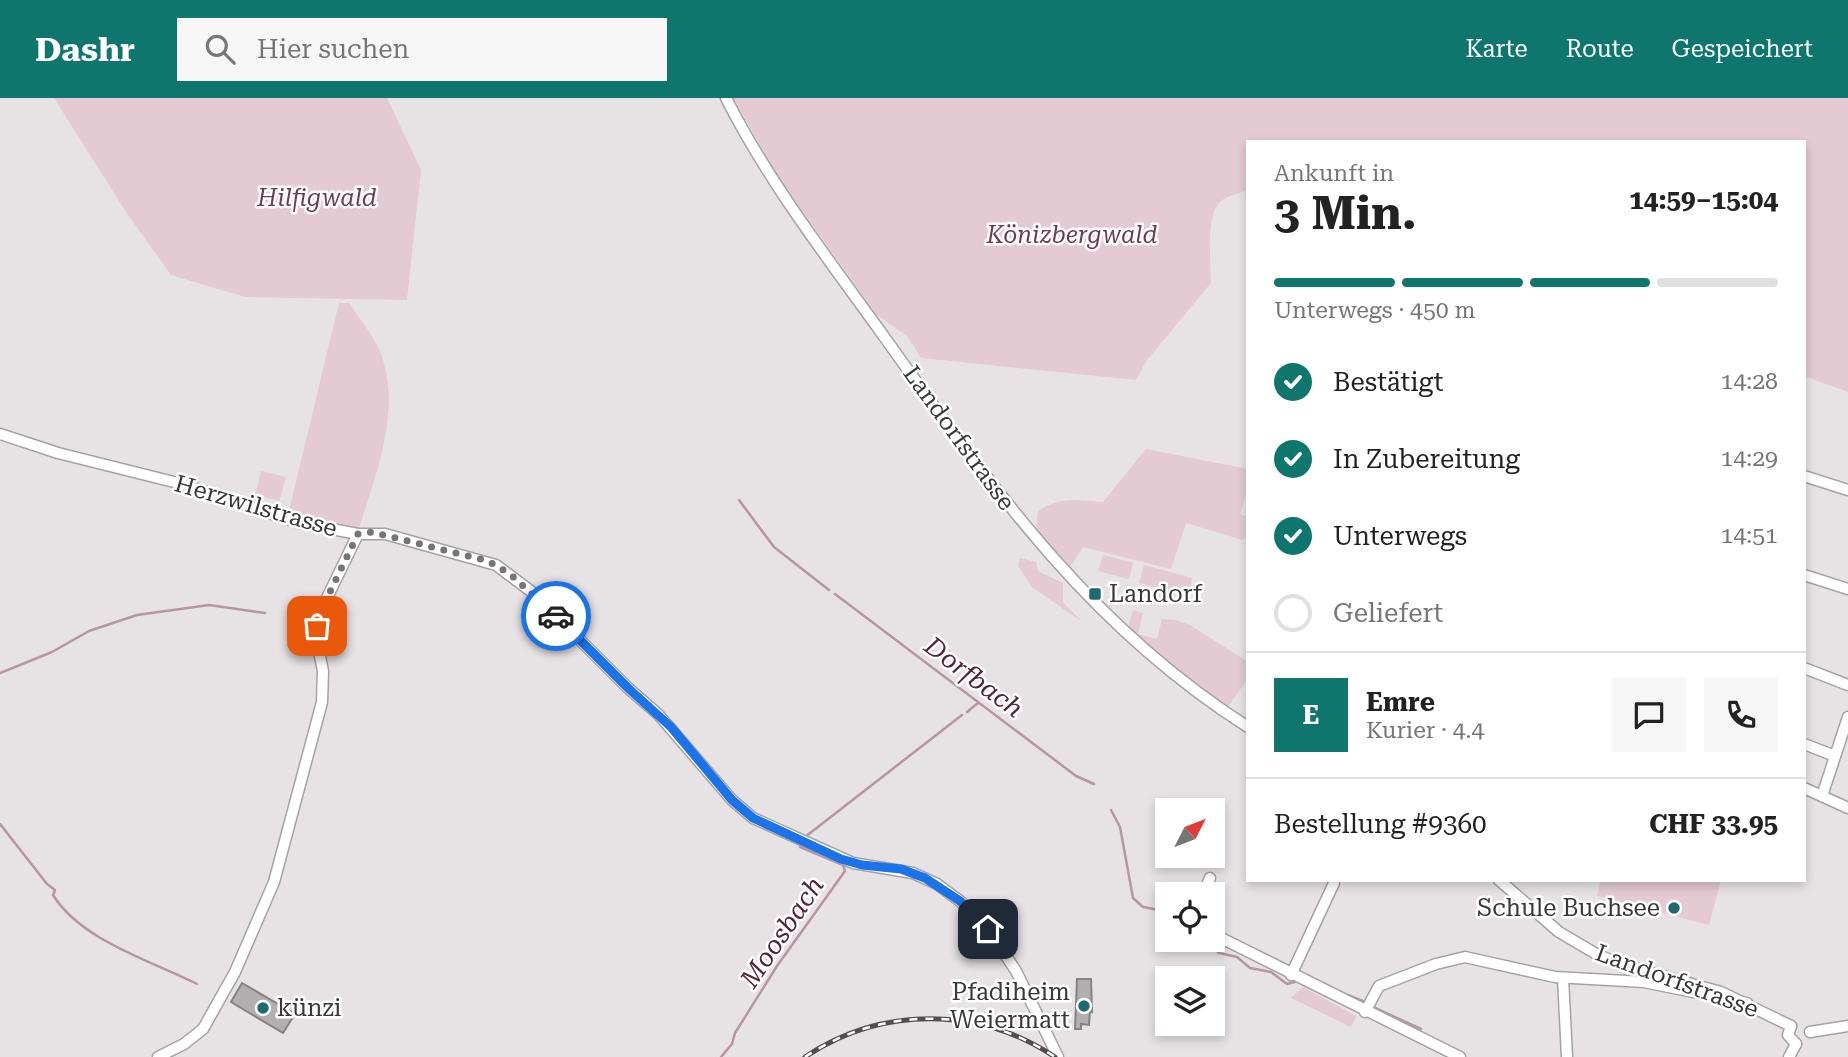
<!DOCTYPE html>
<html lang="de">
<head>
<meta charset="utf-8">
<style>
  body { margin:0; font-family:"Roboto Serif",serif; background:#f6f6f6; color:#222; height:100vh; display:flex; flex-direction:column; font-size:26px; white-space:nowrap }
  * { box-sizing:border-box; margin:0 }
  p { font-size:23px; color:#767676 }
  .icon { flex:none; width:38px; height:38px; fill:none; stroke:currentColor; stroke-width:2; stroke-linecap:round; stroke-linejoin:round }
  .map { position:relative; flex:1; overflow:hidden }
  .sheet { position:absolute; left:1246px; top:42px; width:560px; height:742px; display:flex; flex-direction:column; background:#fff; border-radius:0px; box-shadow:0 4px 10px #0003 }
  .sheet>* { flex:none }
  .needle { width:46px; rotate:48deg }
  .fabs { position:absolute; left:1155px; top:700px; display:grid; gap:14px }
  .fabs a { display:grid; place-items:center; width:70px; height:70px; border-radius:0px; background:#fff; box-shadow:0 4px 10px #0003; font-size:35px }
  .pin { position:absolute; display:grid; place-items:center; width:60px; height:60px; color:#fff; margin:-30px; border-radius:14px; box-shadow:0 4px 10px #0006 }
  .courier { position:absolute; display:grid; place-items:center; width:70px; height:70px; margin:-35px; border:5px solid #1a73e8; border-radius:50%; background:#fff; color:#222; box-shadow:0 2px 9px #0007 }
  .headline em { font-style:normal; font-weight:700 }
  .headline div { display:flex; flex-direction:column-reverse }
  .headline { display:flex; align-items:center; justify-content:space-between; height:119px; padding:0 28px }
  h1 { font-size:46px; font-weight:700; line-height:52px }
  .bar { display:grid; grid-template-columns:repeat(4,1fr); gap:10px 7px; align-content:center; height:84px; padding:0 28px }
  .bar i { height:9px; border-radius:5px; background:#e0e0e0 }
  .bar .active { background:#0f766e }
  .bar p { grid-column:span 4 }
  .line { display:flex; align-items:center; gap:18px; padding:0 28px; border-top:2px solid #e0e0e0 }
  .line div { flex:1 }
  .round { display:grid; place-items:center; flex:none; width:74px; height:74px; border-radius:0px; background:#f6f6f6 }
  ol { padding:0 28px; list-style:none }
  li { display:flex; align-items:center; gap:21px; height:77px }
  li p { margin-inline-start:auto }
  li .icon { padding:7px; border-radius:50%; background:#0f766e; color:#fff; stroke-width:4 }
  li:last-child { color:#767676 }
  li i { width:38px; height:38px; border:4px solid #e0e0e0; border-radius:50% }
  header { display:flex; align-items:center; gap:42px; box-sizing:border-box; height:98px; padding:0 35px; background:#0f766e; color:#fff }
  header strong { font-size:33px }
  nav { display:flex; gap:38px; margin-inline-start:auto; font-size:24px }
  .search { width:490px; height:63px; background:#f6f6f6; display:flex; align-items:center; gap:18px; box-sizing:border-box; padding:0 24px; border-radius:0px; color:#767676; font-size:26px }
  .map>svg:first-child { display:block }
  .green { fill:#e3cad3 }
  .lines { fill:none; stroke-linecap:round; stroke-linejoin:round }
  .stream { stroke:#b895a2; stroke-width:2.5 }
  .building { fill:#b2afb0; stroke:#868283; stroke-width:2 }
  .minor-casing { stroke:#a6a2a3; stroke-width:13 }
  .minor { stroke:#fff; stroke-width:10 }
  .rail-casing { stroke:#4f4d4d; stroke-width:5 }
  .rail { stroke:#fff; stroke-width:2.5; stroke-dasharray:8; stroke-linecap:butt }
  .done { stroke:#777474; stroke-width:7; stroke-dasharray:0 12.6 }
  .route { stroke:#1a73e8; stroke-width:9 }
  .poi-dot { fill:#1d6a70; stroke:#fff; stroke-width:2.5 }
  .labels { text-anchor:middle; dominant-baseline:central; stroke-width:5; stroke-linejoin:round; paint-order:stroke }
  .park-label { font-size:24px; font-style:italic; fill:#6f3d52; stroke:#fff }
  .street-label { font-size:24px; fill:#3a3838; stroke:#fff }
  .poi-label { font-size:24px; fill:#3a3838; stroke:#fff; text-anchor:start }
  .water-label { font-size:26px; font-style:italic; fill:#54253a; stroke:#fff }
</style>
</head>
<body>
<header>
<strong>Dashr</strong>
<div class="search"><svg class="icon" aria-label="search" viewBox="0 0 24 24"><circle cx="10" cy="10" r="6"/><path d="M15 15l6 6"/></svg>Hier suchen</div>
<nav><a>Karte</a><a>Route</a><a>Gespeichert</a></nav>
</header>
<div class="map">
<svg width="1848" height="959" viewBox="0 0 1848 959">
  <rect width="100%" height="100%" fill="#e7e3e4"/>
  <g class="green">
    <polygon points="54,0 387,0 421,72 407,202 245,199 171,177 126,114"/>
    <path d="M733,0H1848V294L1804,278V44H1248V92C1240,95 1228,97 1221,103C1205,116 1211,166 1211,185L1147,262L1136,282L921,260L908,239L877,217L784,88Z"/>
    <path d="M339,205H349C359,220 371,234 379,251C403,308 377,373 360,427L356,430L322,426V420L317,426L288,417Z"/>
    <path d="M1146,351L1248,371V389L1240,416L1248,419V435L1243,442L1186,425L1171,471L1083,449L1069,471L1036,433L1038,413C1062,398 1076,402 1103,404Z"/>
    <polygon points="261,373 286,379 279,403 255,397"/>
    <polygon points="1103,457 1133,465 1129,481 1098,473"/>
    <polygon points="1020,460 1036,464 1038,473 1063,485 1063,504 1081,523 1033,490 1018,468"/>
    <polygon points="1144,467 1192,480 1189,498 1139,485"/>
    <polygon points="1133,512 1143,515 1138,536 1157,541 1162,521 1176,522 1190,527 1248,564 1248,580 1228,609 1188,582 1128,531"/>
    <polygon points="1601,782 1721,782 1709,827 1597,798"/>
    <polygon points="1303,889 1356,918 1351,929 1291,900"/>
  </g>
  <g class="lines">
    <g class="stream">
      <polyline points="739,402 774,449 829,492"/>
      <polyline points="835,496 1076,678 1094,686"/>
      <polyline points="0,575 52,554 89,533 137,517 209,507 265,515"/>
      <polyline points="967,614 978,605"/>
      <polyline points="1111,712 1120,729 1133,800 1143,809 1154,811 1167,820"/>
      <path d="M0,726L47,786L55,792L53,797C81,842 149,862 197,886"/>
      <polyline points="805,739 962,617"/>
      <polyline points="1203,842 1219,855 1237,859 1250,870 1271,874 1287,886 1298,883"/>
      <polyline points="1348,897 1365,904"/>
      <polyline points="1373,909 1421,931"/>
      <polyline points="721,959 732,946 735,935 777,868 845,773 843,767 800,749"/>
    </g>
  </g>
  <g class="building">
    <polygon points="1077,881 1091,881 1092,914 1090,913 1089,927 1081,926 1081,931 1075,931"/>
    <polygon points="242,885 295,916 283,935 231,904"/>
  </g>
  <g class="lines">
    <defs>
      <g id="minor">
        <path d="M726,0C768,83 826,158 880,233C990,386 1086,526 1248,629"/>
        <polyline points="0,336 58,355 182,386 300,425 358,436 385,436 496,467 532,494 628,590 658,616 732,702 753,720 853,765 913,775 937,786 960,803 988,831 1016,873 1058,959"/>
        <polyline points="1804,378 1848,392"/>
        <polyline points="1804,477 1848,491"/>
        <polyline points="1804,570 1848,587"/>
        <polyline points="1804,646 1835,658"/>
        <polyline points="1804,690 1848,710"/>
        <polyline points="1822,698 1848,619"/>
        <polyline points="1499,782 1559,834 1598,857 1623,867 1721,894 1791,928"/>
        <polyline points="1203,796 1210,780"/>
        <polyline points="1213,836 1460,959"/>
        <polyline points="1291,877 1334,785"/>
        <polyline points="1563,880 1567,959"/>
        <polyline points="1365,914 1379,888 1436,866 1465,859 1555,879 1644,884 1747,905"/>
        <polyline points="1791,928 1788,937 1796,946"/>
        <polyline points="1810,934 1848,928"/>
        <polyline points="158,959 184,946 203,931 235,874 274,784 322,604 323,573 316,539 317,528 325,504 358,436"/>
        <polyline points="1789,959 1796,946"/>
      </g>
    </defs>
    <use href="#minor" class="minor-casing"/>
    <use href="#minor" class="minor"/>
    <defs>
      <path id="rail" d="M805,959C881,908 979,908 1055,959"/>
    </defs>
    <use href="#rail" class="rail-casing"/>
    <use href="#rail" class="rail"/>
  </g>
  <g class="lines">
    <polyline class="done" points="317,528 325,504 358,436 372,434 488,463 510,476 556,518"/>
    <polyline class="route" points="556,518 628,590 671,629 732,702 753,720 841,761 862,767 901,771 925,780 960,803 988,831"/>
  </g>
  <g class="poi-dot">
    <rect x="1088" y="489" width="14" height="14" rx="3.5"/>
    <circle cx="1674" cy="810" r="7"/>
    <circle cx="1084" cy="908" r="7"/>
    <circle cx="263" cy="910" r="7"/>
  </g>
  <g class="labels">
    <g class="park-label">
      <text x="317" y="100">Hilfigwald</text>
      <text x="1072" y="137">Könizbergwald</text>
    </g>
    <g class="street-label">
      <text transform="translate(959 340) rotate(54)">Landorfstrasse</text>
      <text transform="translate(256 408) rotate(16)">Herzwilstrasse</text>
      <text transform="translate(1677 883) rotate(20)">Landorfstrasse</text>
    </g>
    <g class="poi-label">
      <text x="1109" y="496">Landorf</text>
      <text x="1660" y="810" text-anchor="end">Schule Buchsee</text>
      <text x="1070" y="894" text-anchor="end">Pfadiheim<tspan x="1070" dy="28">Weiermatt</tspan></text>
      <text x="277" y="910">künzi</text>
    </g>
    <g class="water-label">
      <text transform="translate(974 579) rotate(37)">Dorfbach</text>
      <text transform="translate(782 834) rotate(-56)">Moosbach</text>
    </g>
  </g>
</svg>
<div class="fabs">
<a><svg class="needle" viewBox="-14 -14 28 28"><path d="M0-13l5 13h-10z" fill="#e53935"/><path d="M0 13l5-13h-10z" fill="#767676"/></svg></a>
<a><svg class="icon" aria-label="locate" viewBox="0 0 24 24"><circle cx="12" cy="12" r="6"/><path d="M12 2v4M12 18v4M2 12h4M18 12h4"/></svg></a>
<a><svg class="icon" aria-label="layers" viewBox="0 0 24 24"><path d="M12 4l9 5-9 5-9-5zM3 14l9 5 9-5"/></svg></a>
</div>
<div class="pin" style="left:317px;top:528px;background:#ea580c"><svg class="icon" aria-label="bag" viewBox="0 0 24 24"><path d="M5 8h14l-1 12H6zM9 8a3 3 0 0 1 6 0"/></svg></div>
<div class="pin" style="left:988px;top:831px;background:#1f2937"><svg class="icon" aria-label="home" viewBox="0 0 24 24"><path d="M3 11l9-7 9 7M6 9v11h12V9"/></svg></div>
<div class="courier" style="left:556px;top:518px"><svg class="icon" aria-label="car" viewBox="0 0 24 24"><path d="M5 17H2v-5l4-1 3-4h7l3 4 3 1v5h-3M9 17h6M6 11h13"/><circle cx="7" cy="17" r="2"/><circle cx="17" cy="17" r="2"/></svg></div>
<section class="sheet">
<div class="headline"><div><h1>3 Min.</h1><p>Ankunft in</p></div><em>14:59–15:04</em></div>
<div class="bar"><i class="active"></i><i class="active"></i><i class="active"></i><i></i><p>Unterwegs · 450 m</p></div>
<ol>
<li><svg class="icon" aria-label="check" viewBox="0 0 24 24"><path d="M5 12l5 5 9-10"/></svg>Bestätigt<p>14:28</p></li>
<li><svg class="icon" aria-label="check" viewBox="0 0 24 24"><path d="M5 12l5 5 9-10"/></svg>In Zubereitung<p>14:29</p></li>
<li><svg class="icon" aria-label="check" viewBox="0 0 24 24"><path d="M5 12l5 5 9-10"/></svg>Unterwegs<p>14:51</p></li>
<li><i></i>Geliefert</li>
</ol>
<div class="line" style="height:126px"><b class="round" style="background:#0f766e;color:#fff">E</b><div><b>Emre</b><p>Kurier · 4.4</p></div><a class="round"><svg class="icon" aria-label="chat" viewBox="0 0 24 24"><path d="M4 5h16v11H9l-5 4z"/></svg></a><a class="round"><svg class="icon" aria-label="phone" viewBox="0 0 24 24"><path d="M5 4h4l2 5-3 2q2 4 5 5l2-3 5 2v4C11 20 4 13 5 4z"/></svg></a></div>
<div class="line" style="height:91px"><div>Bestellung #9360</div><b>CHF 33.95</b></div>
</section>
</div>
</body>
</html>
